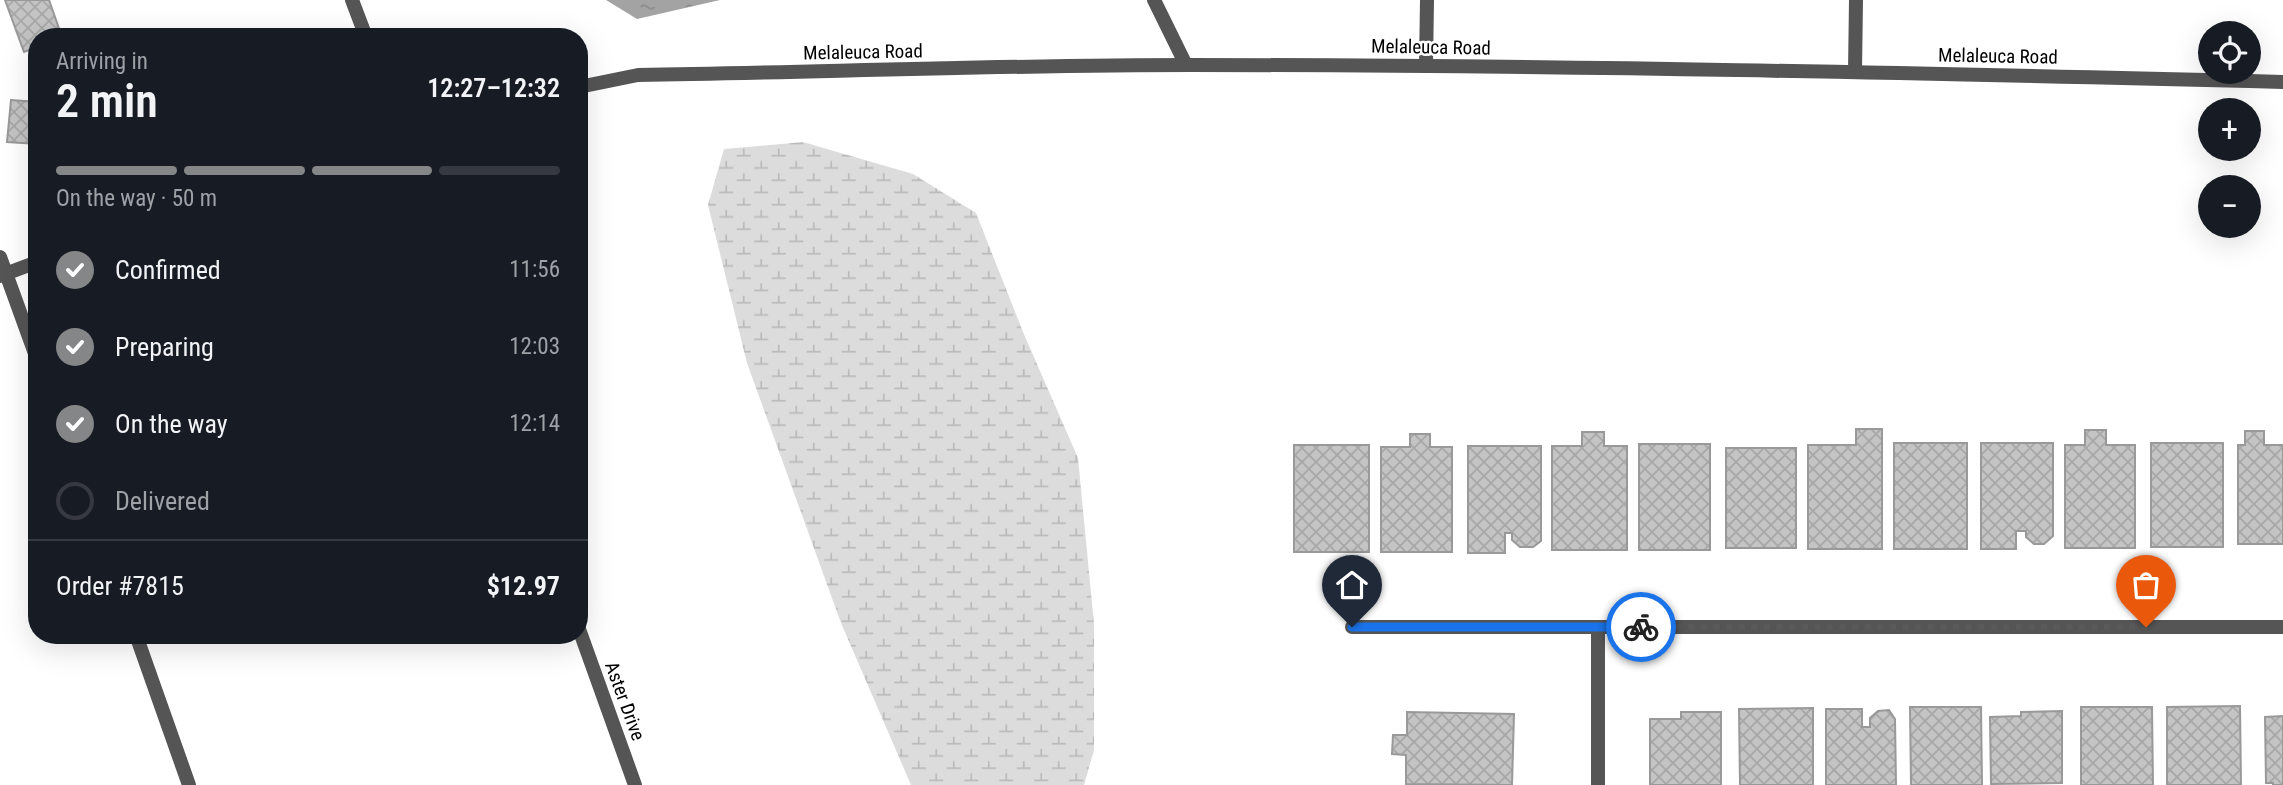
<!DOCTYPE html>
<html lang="en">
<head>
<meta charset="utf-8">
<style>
  body { margin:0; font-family:"Roboto Condensed",sans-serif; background:#242831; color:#f1f3f6; height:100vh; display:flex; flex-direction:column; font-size:26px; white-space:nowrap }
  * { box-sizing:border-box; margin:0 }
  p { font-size:23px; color:#9ea1a6 }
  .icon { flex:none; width:38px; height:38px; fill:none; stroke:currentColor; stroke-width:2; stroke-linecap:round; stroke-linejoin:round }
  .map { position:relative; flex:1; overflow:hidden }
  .details { position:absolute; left:28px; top:28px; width:560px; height:616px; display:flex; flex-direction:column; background:#171b24; border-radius:28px; box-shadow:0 7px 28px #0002 }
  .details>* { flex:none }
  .tools { position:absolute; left:2198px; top:21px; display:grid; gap:14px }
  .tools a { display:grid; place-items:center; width:63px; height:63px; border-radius:50%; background:#171b24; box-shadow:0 7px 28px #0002; font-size:35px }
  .pin { position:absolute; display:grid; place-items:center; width:60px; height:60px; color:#fff; margin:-72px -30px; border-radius:50% 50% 50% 0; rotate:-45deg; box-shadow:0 0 7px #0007 }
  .pin .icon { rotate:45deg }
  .courier { position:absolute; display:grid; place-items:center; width:70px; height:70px; margin:-35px; border:5px solid #1a73e8; border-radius:50%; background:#fff; color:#222; box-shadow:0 2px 9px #0007 }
  .summary em { font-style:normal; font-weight:600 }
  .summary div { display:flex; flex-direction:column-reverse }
  .summary { display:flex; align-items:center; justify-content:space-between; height:119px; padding:0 28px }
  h1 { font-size:46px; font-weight:600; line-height:52px }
  .bar { display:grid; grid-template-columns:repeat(4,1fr); gap:10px 7px; align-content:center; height:84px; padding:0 28px }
  .bar i { height:9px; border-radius:5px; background:#363941 }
  .bar .selected { background:#858687 }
  .bar p { grid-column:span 4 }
  .line { display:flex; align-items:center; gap:18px; padding:0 28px; border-top:2px solid #363941 }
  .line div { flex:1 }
  ol { padding:0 28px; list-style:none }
  li { display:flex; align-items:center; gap:21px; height:77px }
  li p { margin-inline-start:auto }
  li .icon { padding:7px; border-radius:50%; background:#858687; color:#fff; stroke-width:4 }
  li:last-child { color:#9ea1a6 }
  li i { width:38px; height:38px; border:4px solid #363941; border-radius:50% }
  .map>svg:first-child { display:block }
  .wetland { fill:url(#wetland-marsh) }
  .water { fill:url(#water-ripples) }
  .building { fill:url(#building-cross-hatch); stroke:#999; stroke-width:2 }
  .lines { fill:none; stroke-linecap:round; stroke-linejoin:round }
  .street { stroke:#555; stroke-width:14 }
  .done { stroke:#595959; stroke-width:7; stroke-dasharray:0 12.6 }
  .route { stroke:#1a73e8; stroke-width:9 }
  .labels { text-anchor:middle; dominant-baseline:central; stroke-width:5; stroke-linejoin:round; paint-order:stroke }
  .street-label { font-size:19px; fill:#000; stroke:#fff }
</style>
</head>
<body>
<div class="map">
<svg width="2283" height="785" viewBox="0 0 2283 785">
  <defs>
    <pattern id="wetland-marsh" width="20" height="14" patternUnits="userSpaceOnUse" patternTransform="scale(1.75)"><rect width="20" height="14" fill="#dcdcdc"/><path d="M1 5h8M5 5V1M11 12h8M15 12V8" fill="none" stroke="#bbb"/></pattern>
    <pattern id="water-ripples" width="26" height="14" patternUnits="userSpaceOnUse" patternTransform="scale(1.75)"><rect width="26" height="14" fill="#a3a3a3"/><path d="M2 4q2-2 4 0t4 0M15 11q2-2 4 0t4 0" fill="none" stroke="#8b8b8b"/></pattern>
    <pattern id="building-cross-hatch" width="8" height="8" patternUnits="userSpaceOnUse" patternTransform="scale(1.75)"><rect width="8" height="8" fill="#c4c4c4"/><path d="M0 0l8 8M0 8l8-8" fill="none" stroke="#a7a7a7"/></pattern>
  </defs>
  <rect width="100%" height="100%" fill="#fff"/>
  <polygon class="wetland" points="803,142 913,174 976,213 1023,332 1078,458 1094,624 1094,750 1084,785 911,785 841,623 747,363 708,205 724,149"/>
  <polygon class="water" points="606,0 720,0 637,19"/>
  <g class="building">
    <polygon points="5,0 49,0 62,37 37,37 37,47 24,52"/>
    <polygon points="11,100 37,102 37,144 7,142"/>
    <polygon points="1856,429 1882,429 1882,549 1808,549 1808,445 1856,445"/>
    <polygon points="2085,430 2106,430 2106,445 2135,445 2135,548 2065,548 2065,445 2085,445"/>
    <polygon points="2245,431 2264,431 2264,445 2283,445 2283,544 2238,544 2238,445 2245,445"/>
    <polygon points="1582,432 1604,432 1604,446 1627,446 1627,550 1552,550 1552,446 1582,446"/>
    <polygon points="1410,434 1430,434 1430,447 1452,447 1452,552 1381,552 1381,447 1410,447"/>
    <rect x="1894" y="443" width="73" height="106"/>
    <polygon points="1981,443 2053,443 2053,536 2044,544 2034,544 2026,537 2026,531 2016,531 2016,549 1981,549"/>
    <rect x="2151" y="443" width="72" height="104"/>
    <rect x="1639" y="444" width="71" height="106"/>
    <rect x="1294" y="445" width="75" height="107"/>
    <polygon points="1468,446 1541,446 1541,541 1533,547 1520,547 1512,540 1512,533 1505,533 1505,553 1468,553"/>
    <rect x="1726" y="448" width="70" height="100"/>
    <polygon points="2240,706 2241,785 2167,785 2167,707"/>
    <polygon points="1910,707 1981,707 1982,785 1911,785"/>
    <polygon points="2081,707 2152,707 2153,785 2081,785"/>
    <polygon points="1813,708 1813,785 1740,785 1739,709"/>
    <polygon points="1826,709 1862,709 1862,727 1870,727 1870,718 1878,711 1889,710 1895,719 1896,785 1826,785"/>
    <polygon points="2062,711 2062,783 1991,784 1990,717 2021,716 2021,712"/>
    <polygon points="1407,712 1514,714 1512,785 1406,784 1406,755 1392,754 1393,735 1407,735"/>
    <polygon points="1681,712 1721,712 1721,785 1650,785 1650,719 1681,719"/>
    <polygon points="2283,716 2283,785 2273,785 2273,783 2266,783 2265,717"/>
  </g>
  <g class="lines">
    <g class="street">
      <polyline points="352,0 366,37"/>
      <polyline points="1154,0 1186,65"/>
      <polyline points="1426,66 1427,0"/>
      <polyline points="1855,72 1856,0"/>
      <path d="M579,87L638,75C823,72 1007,65 1192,65C1556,65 1919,73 2283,82"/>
      <polyline points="0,257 37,359"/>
      <polyline points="0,276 37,262"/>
      <polyline points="1352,627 1598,627"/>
      <polyline points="579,629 635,785"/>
      <polyline points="136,635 189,785"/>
      <polyline points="1598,785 1598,627 2283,627"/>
    </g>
  </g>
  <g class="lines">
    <polyline class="done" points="1641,627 2146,627"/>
    <polyline class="route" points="1352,627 1641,627"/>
  </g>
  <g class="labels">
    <g class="street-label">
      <text transform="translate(1431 47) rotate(1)">Melaleuca Road</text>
      <text transform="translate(863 52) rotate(-1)">Melaleuca Road</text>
      <text transform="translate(1998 56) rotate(1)">Melaleuca Road</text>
      <text transform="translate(625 701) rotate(70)">Aster Drive</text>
    </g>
  </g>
</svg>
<div class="tools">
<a><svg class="icon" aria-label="locate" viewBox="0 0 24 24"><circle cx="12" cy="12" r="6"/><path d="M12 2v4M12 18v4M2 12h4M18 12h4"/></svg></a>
<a>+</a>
<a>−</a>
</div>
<div class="pin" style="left:2146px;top:627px;background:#ea580c"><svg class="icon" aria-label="bag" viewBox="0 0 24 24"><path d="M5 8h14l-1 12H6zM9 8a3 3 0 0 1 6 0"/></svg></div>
<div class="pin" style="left:1352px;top:627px;background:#1f2937"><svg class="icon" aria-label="home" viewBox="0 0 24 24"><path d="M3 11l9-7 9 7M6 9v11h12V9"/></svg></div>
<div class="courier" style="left:1641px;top:627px"><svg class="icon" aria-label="bike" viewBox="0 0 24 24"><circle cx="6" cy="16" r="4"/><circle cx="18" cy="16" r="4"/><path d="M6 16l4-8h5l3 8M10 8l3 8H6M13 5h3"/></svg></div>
<section class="details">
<div class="summary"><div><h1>2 min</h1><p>Arriving in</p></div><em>12:27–12:32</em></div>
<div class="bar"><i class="selected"></i><i class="selected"></i><i class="selected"></i><i></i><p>On the way · 50 m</p></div>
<ol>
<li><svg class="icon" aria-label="check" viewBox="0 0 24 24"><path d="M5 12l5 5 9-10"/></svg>Confirmed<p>11:56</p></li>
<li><svg class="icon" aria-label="check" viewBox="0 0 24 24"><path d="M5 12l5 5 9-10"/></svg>Preparing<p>12:03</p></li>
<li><svg class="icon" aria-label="check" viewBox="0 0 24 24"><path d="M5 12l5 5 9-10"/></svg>On the way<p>12:14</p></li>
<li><i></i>Delivered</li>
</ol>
<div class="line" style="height:91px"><div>Order #7815</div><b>$12.97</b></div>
</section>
</div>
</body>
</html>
